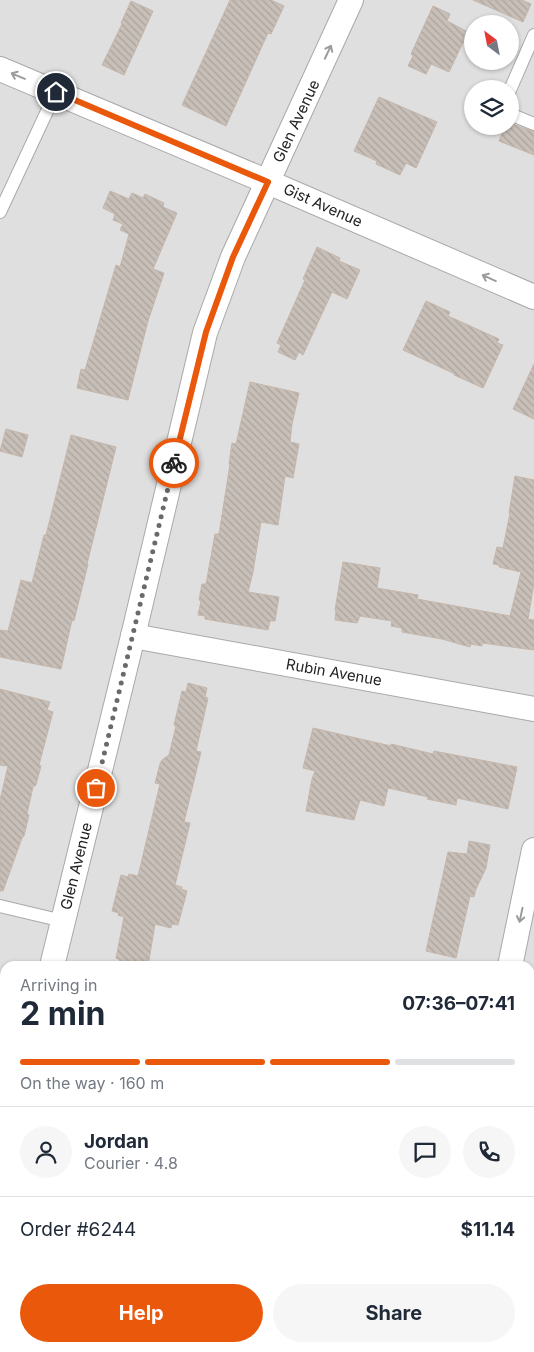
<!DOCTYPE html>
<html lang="en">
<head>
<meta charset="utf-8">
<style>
  body { margin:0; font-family:Inter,sans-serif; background:#f6f6f7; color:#1f2937; height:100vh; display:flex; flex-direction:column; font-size:19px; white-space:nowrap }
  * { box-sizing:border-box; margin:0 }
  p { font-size:16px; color:#747a83 }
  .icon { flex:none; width:28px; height:28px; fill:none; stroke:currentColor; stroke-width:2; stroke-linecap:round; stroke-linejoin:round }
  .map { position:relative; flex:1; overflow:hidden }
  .side { position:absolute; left:0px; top:961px; width:535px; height:391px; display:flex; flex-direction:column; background:#fff; border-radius:15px 15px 0 0; box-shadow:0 1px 4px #0004 }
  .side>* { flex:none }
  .needle { width:32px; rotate:328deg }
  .tools { position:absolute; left:464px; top:15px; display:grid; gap:10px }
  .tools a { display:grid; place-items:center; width:55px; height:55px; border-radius:50%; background:#fff; box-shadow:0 1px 4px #0004; font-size:25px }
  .pin { position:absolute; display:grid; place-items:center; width:42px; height:42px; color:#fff; margin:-21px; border:2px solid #fff; border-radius:50%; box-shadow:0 1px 5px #0007 }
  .courier { position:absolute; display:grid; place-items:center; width:50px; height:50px; margin:-25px; border:4px solid #ea580c; border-radius:50%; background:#fff; color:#222; box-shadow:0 1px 6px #0007 }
  .summary em { font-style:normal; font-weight:700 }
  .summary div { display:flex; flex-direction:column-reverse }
  .summary { display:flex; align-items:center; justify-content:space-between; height:85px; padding:0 20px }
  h1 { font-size:32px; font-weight:700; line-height:38px }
  .bar { display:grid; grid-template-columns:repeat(4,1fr); gap:8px 5px; align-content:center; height:60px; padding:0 20px }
  .bar i { height:6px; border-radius:4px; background:#e0e1e3 }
  .bar .active { background:#ea580c }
  .bar p { grid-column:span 4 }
  .line { display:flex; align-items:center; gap:12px; padding:0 20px; border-top:1px solid #e0e1e3 }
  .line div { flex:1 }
  .round { display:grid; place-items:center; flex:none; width:52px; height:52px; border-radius:26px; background:#f6f6f7 }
  .primary-button { display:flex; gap:10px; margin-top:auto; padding:10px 20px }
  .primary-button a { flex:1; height:58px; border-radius:30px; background:#ea580c; color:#fff; font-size:20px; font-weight:700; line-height:58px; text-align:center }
  .primary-button a+a { background:#f6f6f7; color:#1f2937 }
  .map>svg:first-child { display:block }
  .residential { fill:#e0dfdf; fill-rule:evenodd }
  .building { fill:url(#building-back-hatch); stroke:#c4b6ab }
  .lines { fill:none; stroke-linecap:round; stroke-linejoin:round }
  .lane-casing { stroke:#a9a9a9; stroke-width:14 }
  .street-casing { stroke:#a9a9a9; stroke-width:26 }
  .lane { stroke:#fff; stroke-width:12 }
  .street { stroke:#fff; stroke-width:24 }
  .oneway { stroke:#9c9c9c }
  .done { stroke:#6b6a68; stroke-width:5; stroke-dasharray:0 9 }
  .route { stroke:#ea580c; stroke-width:6 }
  .labels { text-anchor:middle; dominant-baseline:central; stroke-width:4; stroke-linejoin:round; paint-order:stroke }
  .street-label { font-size:15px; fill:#222; stroke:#fff }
</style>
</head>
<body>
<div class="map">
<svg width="534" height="1352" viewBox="0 0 534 1352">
  <defs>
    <pattern id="building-back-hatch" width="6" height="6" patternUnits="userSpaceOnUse" patternTransform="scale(1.25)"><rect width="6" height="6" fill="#c7bfb8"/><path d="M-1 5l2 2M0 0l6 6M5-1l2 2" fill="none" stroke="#aba49e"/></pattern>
  </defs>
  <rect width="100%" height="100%" fill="#f2efe9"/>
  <path class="residential" d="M0,0H534V1352H0ZM472,24H510V61H472ZM472,89H510V126H472ZM5,966H530V1348H5Z"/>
  <g class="building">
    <polygon points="230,0 271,0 284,6 271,34 268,33 226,126 182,105"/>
    <polygon points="473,0 522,0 531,4 523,22"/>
    <polygon points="131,1 153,11 124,75 102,65 122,24 121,23"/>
    <polygon points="433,6 450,14 447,21 468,32 449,72 431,64 426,74 408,66 413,56 411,54"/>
    <polygon points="379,97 437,122 416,168 406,163 400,175 376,164 377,161 354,151"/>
    <polygon points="510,123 534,132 534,155 499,141 505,126 510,126"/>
    <polygon points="110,191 129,199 132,193 143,198 145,194 164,203 163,207 177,213 153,269 164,273 148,321 128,400 77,388 81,369 85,370 116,265 120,267 129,234 120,230 123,224 113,220 115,214 103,208"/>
    <polygon points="317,247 340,258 339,261 360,270 347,299 332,292 303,355 299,352 295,360 278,352 281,345 277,343 305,280 303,279"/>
    <polygon points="426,301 450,312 448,316 499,339 497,343 503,345 483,388 454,375 455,374 403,350"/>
    <polygon points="534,364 534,419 513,409"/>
    <polygon points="250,382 299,393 292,424 290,442 299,444 293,478 285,476 278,525 261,522 253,572 248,592 279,597 275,621 270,621 268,630 205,619 205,616 198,615 201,601 199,600 202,584 206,584 215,534 219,534 230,464 229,464 232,443 236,444"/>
    <polygon points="6,429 28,435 22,457 0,451"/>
    <polygon points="71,435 116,447 87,564 88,564 74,621 72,620 61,669 0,657 0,630 8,631 21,580 32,583 44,535 46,535"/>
    <polygon points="515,476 534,480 534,583 528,619 534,620 534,650 482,643 482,646 471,644 470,647 442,639 402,632 402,628 391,626 392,621 360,616 357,623 335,620 336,611 335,610 343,562 380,568 377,588 418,595 417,599 510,616 521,572 499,567 499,565 493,564 497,547 503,548 510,513 509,513"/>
    <polygon points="188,683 207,688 205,697 208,698 196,751 201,752 184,822 190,823 175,885 182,887 181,889 187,891 178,925 172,924 171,928 155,924 148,966 119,962 120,960 116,958 124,917 118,915 119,913 112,911 121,875 128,877 129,874 138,876 160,784 155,783 160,764 162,760 169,755 176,726 174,725 182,691 186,692"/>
    <polygon points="0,689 50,702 47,710 53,712 39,765 41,766 36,785 33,787 27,814 29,815 24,836 22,838 3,891 0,891 0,800 8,766 0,765"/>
    <polygon points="313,728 391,746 391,744 433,754 434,751 517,767 508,809 457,798 456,805 427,799 428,797 388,788 384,806 360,800 354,820 306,811 312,779 315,771 303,768"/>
    <polygon points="469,841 490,845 486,868 476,889 474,897 470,896 456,958 426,951 448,852 467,854"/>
  </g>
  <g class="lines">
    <defs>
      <g id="lane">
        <polyline points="510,90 534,35"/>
        <polyline points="510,114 534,124"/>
        <polyline points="0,212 56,92"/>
        <polyline points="0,906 63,921"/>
      </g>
      <g id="street">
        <polyline points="0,69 268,182 534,297"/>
        <polyline points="133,636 534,709"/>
        <polyline points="52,966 133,636 205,333 233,257 351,0"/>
        <polyline points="510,966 534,850"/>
        <polyline points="0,1182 5,1161"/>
        <polyline points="432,1352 433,1348"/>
      </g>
    </defs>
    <use href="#lane" class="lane-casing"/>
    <use href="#street" class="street-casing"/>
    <use href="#lane" class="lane"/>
    <use href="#street" class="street"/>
  </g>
  <defs><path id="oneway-shaft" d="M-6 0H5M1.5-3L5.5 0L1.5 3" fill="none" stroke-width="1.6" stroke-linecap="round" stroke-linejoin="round" transform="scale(1.25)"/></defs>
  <g class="oneway">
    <use href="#oneway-shaft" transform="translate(328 52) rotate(-65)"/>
    <use href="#oneway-shaft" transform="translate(18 76) rotate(-157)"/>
    <use href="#oneway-shaft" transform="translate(489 278) rotate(-156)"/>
    <use href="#oneway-shaft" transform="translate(521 915) rotate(102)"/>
  </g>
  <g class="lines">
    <polyline class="done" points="96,788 174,463"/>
    <polyline class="route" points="56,92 268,182 233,257 206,332 174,463"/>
  </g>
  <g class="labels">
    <g class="street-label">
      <text transform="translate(296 121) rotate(-65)">Glen Avenue</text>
      <text transform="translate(323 205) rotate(24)">Gist Avenue</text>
      <text transform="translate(334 672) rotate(10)">Rubin Avenue</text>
      <text transform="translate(76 866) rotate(-76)">Glen Avenue</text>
    </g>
  </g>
</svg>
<div class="tools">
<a><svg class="needle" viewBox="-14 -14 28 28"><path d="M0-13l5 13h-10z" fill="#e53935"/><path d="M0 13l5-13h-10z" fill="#747a83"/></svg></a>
<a><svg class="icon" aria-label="layers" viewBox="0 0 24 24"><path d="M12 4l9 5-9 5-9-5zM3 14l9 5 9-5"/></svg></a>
</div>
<div class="pin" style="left:96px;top:788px;background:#ea580c"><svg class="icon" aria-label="bag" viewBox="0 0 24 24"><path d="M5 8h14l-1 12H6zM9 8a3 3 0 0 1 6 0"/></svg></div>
<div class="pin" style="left:56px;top:92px;background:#1f2937"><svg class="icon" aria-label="home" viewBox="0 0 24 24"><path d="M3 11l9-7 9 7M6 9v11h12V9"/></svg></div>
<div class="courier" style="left:174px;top:463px"><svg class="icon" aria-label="bike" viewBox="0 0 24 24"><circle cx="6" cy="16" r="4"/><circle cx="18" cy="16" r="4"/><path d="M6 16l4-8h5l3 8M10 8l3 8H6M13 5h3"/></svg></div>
<section class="side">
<div class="summary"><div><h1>2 min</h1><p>Arriving in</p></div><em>07:36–07:41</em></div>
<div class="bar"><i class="active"></i><i class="active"></i><i class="active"></i><i></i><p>On the way · 160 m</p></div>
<div class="line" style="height:90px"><a class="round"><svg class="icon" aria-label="person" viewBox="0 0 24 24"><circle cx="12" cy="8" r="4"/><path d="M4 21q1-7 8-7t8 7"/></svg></a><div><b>Jordan</b><p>Courier · 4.8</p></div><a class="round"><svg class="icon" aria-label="chat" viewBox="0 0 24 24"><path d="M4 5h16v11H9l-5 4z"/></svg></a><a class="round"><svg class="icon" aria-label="phone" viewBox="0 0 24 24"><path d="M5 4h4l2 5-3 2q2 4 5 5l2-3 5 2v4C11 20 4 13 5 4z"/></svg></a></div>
<div class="line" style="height:65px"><div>Order #6244</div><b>$11.14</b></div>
<div class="primary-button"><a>Help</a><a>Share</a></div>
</section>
</div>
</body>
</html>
